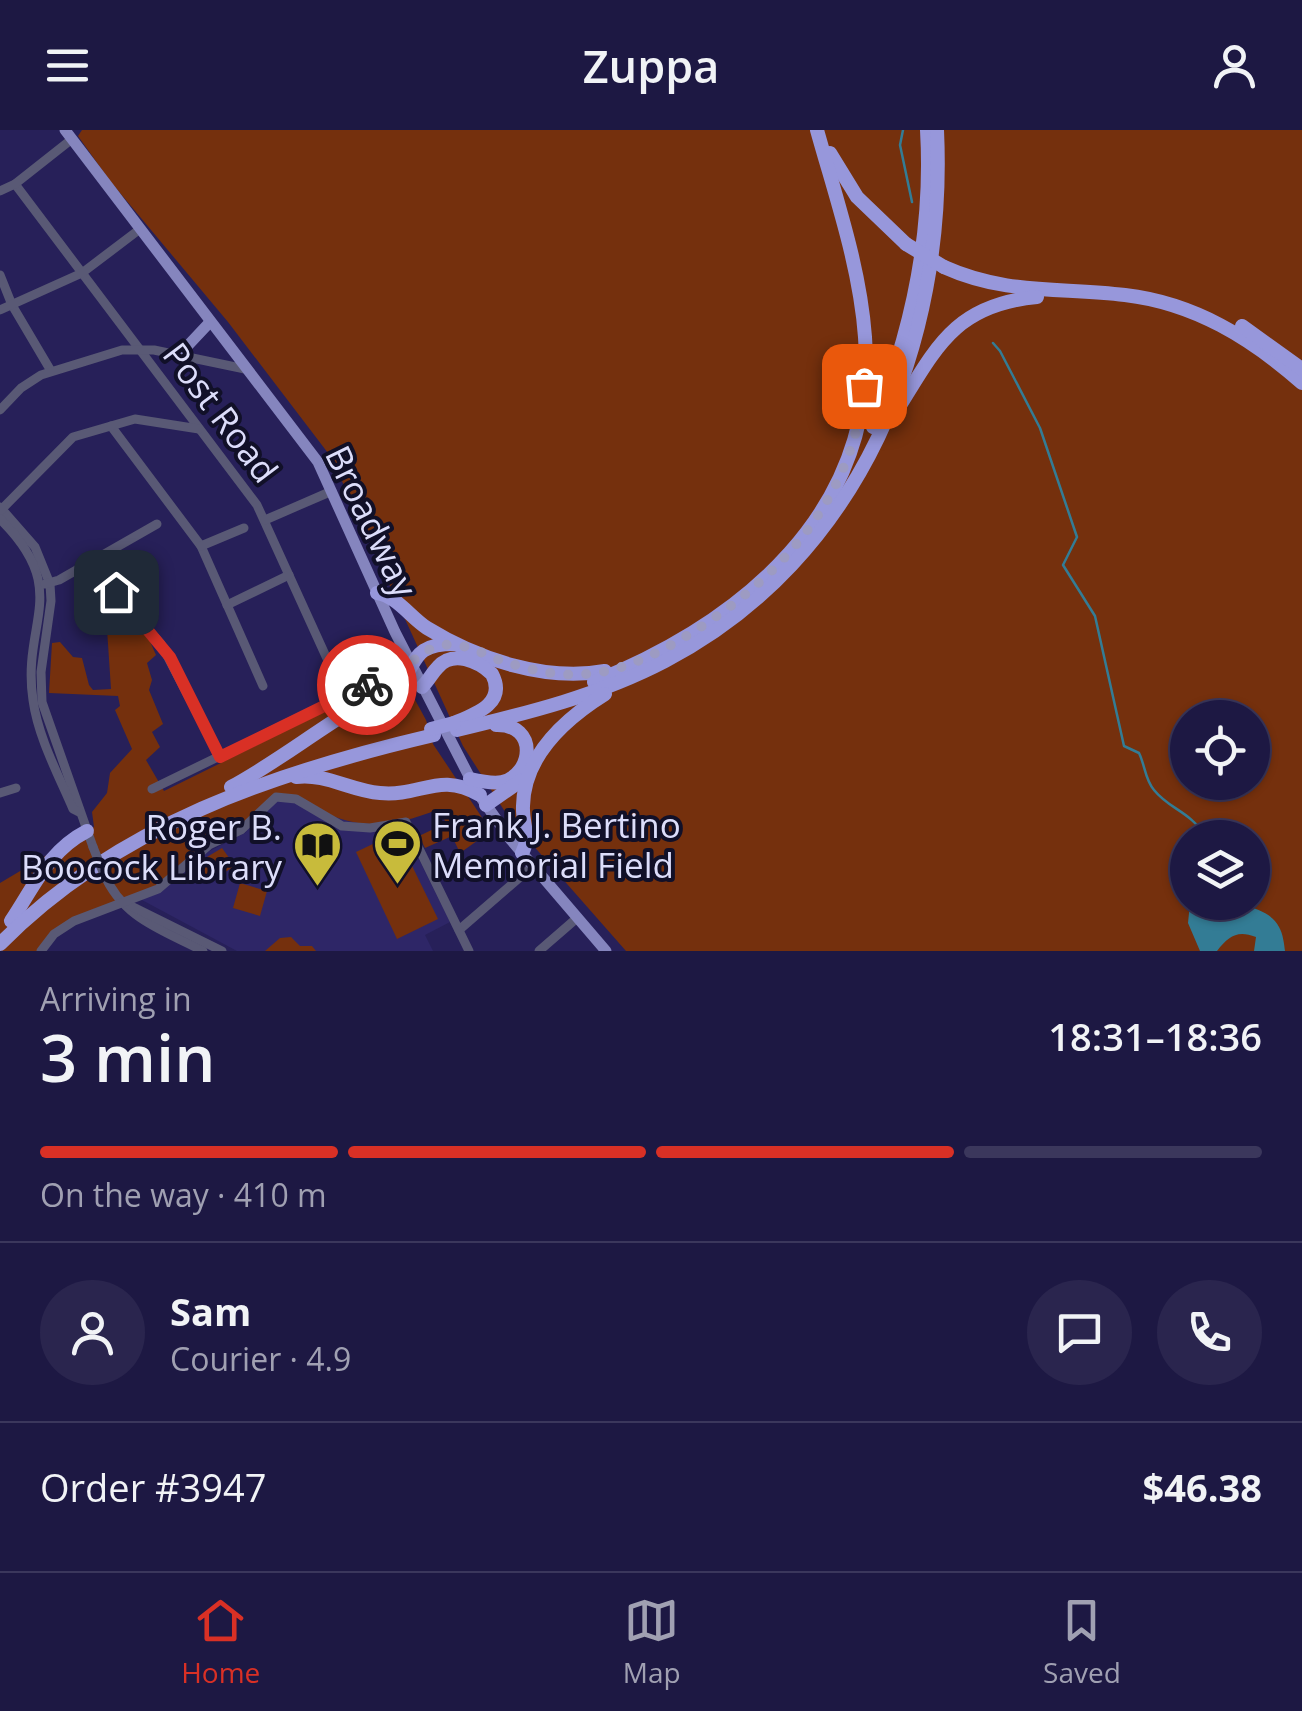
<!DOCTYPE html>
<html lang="en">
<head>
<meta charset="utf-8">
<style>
  body { margin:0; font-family:"Open Sans",sans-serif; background:#2a254e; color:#f1f3f6; height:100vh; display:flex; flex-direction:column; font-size:38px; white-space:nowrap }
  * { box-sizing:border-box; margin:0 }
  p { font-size:32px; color:#a0a0b2 }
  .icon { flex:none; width:55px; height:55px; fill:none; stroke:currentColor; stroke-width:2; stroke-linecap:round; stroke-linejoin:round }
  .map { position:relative; height:821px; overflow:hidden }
  .sheet { display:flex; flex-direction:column; background:#1d1843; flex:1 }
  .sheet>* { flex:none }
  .controls { position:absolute; left:1170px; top:570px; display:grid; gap:20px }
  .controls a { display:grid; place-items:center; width:100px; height:100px; border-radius:50%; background:#1d1843; box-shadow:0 2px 8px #0004,0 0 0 2px #3b375c; font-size:50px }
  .pin { position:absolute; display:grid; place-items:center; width:85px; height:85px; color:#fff; margin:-42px; border-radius:20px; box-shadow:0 5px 15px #0006 }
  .courier { position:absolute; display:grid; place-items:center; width:100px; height:100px; margin:-50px; border:8px solid #d93025; border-radius:50%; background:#fff; color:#222; box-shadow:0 2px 12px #0007 }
  .overview em { font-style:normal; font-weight:600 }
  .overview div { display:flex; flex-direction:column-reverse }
  .overview { display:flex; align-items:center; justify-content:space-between; height:170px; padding:0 40px }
  h1 { font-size:65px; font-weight:600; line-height:75px }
  .bar { display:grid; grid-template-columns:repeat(4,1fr); gap:15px 10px; align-content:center; height:120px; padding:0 40px }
  .bar i { height:12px; border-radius:8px; background:#3b375c }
  .bar .selected { background:#d93025 }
  .bar p { grid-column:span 4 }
  .line { display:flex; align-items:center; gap:25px; padding:0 40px; border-top:2px solid #3b375c }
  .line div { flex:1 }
  .round { display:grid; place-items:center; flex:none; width:105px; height:105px; border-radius:52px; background:#2a254e }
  header { display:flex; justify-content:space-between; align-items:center; height:130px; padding:0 40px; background:#1d1843; font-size:45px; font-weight:600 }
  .tabs { display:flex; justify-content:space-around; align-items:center; height:140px; border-top:2px solid #3b375c; background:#1d1843; font-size:28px; color:#a0a0b2 }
  .tabs a { display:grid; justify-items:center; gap:5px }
  .tabs .selected { color:#d93025 }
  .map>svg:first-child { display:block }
  .built { fill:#2e2667 }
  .green { fill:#75300d; fill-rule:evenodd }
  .water { fill:#337c95 }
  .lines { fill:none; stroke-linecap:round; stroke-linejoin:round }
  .stream { stroke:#337c95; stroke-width:2.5 }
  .minor { stroke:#595975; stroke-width:9 }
  .major { stroke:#8585be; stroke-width:11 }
  .highway { stroke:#9797db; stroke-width:14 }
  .minor-bridge { stroke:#595975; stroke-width:9 }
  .highway-bridge { stroke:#9797db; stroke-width:14 }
  .done { stroke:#9d9bc2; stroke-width:10; stroke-dasharray:0 18 }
  .route { stroke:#d93025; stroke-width:12 }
  .labels { text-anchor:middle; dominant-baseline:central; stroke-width:8; stroke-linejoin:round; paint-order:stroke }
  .street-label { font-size:35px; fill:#dcddfa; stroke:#111028 }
  .poi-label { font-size:35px; fill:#dcddfa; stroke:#111028; text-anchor:start }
</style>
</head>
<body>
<header><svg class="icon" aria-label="menu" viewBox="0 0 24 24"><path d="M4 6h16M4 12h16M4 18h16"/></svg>Zuppa<svg class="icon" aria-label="person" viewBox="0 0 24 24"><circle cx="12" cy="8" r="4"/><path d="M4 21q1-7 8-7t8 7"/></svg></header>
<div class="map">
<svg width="1302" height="821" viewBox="0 0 1302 821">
  <rect width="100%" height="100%" fill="#272059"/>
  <polygon class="built" points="276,669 402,695 450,792 425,805 433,821 237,821 142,770 196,728 245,703"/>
  <g class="green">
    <path d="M82,0H1302V821H626L509,688L463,616L331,327L228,192L110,51L78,6ZM1188,588H1252V652H1188ZM1188,708H1252V772H1188Z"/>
    <path d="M93,471L110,492L129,484L148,507L156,525L147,533L152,550L149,560L163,594L152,602L160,617L146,630L164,661L401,544L426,590L433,614L491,701L460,723L452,706L425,718L419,706L446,693L439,679C370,707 344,693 280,663L245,694L163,753L68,790L39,821H0V753L94,697L92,682L107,663L110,643L132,619L115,580L120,576L118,566L49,563L52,513L60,512L73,527L82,528L89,555L93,560L111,559L107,499L82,496Z"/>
    <polygon points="396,703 438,789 397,809 356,722"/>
    <polygon points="222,718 235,736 209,752 197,733"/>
    <polygon points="240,753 267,761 260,786 233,778"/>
    <polygon points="291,807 300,816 312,816 316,821 265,821 280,808"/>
  </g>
  <path class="water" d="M1190,773C1215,772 1266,771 1279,797C1283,804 1284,813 1285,821H1254L1256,807C1237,800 1229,806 1217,821H1200L1188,793Z"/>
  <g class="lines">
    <g class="stream">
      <polyline points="903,0 900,15 912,72"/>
      <path d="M993,213L1000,221L1040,298L1077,407L1063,435L1095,486L1124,616L1139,623C1145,635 1145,650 1154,660C1170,680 1189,680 1207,708"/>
    </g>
    <g class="minor">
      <polyline points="15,54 257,375 344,566"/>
      <polyline points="0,61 15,54 72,9"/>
      <polyline points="0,145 12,175 51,241"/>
      <polyline points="0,180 82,143 140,99"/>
      <polyline points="0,280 21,258 41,245 122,220 154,220 245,239"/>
      <polyline points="111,296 201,416 263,556"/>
      <polyline points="0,377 35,417 50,454 51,471 41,542 42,572 93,717"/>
      <polyline points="0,381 73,307 135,289 199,299"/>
      <path d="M0,389C73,461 21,492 33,570C38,607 58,644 73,679L79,682"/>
      <polyline points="265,390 332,361"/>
      <polyline points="201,416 244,398"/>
      <polyline points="90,433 161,514 220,627"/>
      <polyline points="45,454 59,450 157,394"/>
      <polyline points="227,475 289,445"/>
      <polyline points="152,659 411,533"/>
      <polyline points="0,663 16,658"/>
      <path d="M103,742C123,789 161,799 203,821"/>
      <polyline points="125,773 222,821"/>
      <polyline points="459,800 533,736"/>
      <polyline points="41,821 54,804 74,791 158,759 209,715 241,700 276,667 296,669 342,696 370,698 406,692 469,821"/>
      <polyline points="539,821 577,788"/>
    </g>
    <g class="major">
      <polyline points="65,0 318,332 395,502 473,654"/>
      <polyline points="179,225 210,192"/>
      <polyline points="482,669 511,710 606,821"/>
    </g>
    <g class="highway">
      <polyline points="830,23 857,67 906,114"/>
      <path d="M944,137C1006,165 1060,157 1125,165C1194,173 1251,208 1302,253"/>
      <polyline points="1242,196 1302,239"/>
      <path d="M896,282C936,218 954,175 1037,167"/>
      <path d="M873,297C912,202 933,102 927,0"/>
      <path d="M377,463C397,466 410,487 427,498C477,529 546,552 605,541"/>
      <path d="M594,552C742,492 877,383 865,207C860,137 836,68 817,0"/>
      <path d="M422,557C429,550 432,543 438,537C453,520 478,531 492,544C507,573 476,584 454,593"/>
      <path d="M457,600C528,583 600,565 665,531C861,429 947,213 937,0"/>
      <path d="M296,647C326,643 351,661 380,663C421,667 439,641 480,665"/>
      <path d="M470,649C479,651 493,654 502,652C533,645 539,594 496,595"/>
      <path d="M231,657C270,636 304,610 342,586C359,576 382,571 397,557C419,535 409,514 454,514"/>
      <polyline points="486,675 522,650"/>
      <path d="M522,723C531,708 522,693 523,676C524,625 565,589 605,564"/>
      <path d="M11,791C34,757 48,721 87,701"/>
      <path d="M0,814C117,695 276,642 434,605"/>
    </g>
    <polyline class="minor-bridge" points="93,717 103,742"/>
    <g class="highway-bridge">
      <polyline points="906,114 944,137"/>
      <polyline points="431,599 454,593"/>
    </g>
  </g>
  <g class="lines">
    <path class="done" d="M367,555C380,548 396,543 408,535C418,527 426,519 440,516C462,510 484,525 505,532C532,540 559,547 587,544C628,540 665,520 699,498C786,442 854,363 864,256"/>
    <polyline class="route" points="116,462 170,527 220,627 367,555"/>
  </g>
  <defs>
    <symbol id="stadium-pin" viewBox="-11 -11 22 30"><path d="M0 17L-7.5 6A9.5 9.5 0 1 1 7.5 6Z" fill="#c8bb3b" stroke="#111028"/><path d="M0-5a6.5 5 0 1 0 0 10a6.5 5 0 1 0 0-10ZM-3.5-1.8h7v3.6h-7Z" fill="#111"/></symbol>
    <symbol id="library-pin" viewBox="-11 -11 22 30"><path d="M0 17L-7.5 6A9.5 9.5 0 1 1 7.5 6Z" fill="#c8bb3b" stroke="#111028"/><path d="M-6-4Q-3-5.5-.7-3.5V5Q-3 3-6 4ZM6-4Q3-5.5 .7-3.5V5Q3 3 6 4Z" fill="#111"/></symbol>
  </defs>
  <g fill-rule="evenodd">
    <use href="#stadium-pin" x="370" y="686" width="55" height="75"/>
    <use href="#library-pin" x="290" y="688" width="55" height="75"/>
  </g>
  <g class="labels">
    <g class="street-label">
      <text transform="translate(221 282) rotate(53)">Post Road</text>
      <text transform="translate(372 391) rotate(64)">Broadway</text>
    </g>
    <g class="poi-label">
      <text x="432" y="694">Frank J. Bertino<tspan x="432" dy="40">Memorial Field</tspan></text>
      <text x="282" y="696" text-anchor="end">Roger B.<tspan x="282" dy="40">Boocock Library</tspan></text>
    </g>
  </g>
</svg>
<div class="controls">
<a><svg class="icon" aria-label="locate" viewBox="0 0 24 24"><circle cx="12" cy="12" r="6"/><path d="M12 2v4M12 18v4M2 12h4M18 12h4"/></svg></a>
<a><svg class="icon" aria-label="layers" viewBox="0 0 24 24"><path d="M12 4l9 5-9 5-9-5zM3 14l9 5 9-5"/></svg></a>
</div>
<div class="pin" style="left:864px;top:256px;background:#ea580c"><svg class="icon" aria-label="bag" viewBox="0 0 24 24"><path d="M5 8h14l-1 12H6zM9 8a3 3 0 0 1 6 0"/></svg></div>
<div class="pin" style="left:116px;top:462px;background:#1f2937"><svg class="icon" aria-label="home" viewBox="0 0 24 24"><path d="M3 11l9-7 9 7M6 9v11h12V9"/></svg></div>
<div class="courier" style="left:367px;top:555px"><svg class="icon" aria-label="bike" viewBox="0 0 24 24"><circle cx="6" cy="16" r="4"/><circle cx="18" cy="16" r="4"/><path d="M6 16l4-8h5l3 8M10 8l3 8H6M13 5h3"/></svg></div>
</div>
<section class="sheet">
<div class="overview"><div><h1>3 min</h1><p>Arriving in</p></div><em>18:31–18:36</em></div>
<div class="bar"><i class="selected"></i><i class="selected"></i><i class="selected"></i><i></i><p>On the way · 410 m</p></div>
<div class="line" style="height:180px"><a class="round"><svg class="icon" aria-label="person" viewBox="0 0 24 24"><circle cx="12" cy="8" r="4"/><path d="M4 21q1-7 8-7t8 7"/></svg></a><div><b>Sam</b><p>Courier · 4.9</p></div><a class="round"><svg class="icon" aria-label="chat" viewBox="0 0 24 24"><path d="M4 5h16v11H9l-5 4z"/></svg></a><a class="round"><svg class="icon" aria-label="phone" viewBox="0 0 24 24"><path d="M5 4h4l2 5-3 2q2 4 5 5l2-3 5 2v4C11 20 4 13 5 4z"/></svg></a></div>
<div class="line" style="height:130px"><div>Order #3947</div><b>$46.38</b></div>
</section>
<nav class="tabs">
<a class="selected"><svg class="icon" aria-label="home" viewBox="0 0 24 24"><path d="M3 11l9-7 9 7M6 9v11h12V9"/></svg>Home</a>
<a><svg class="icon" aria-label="map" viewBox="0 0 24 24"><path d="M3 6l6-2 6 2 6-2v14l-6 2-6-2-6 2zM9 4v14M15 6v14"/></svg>Map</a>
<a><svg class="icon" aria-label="saved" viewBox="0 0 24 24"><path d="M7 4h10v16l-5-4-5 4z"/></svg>Saved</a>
</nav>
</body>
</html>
